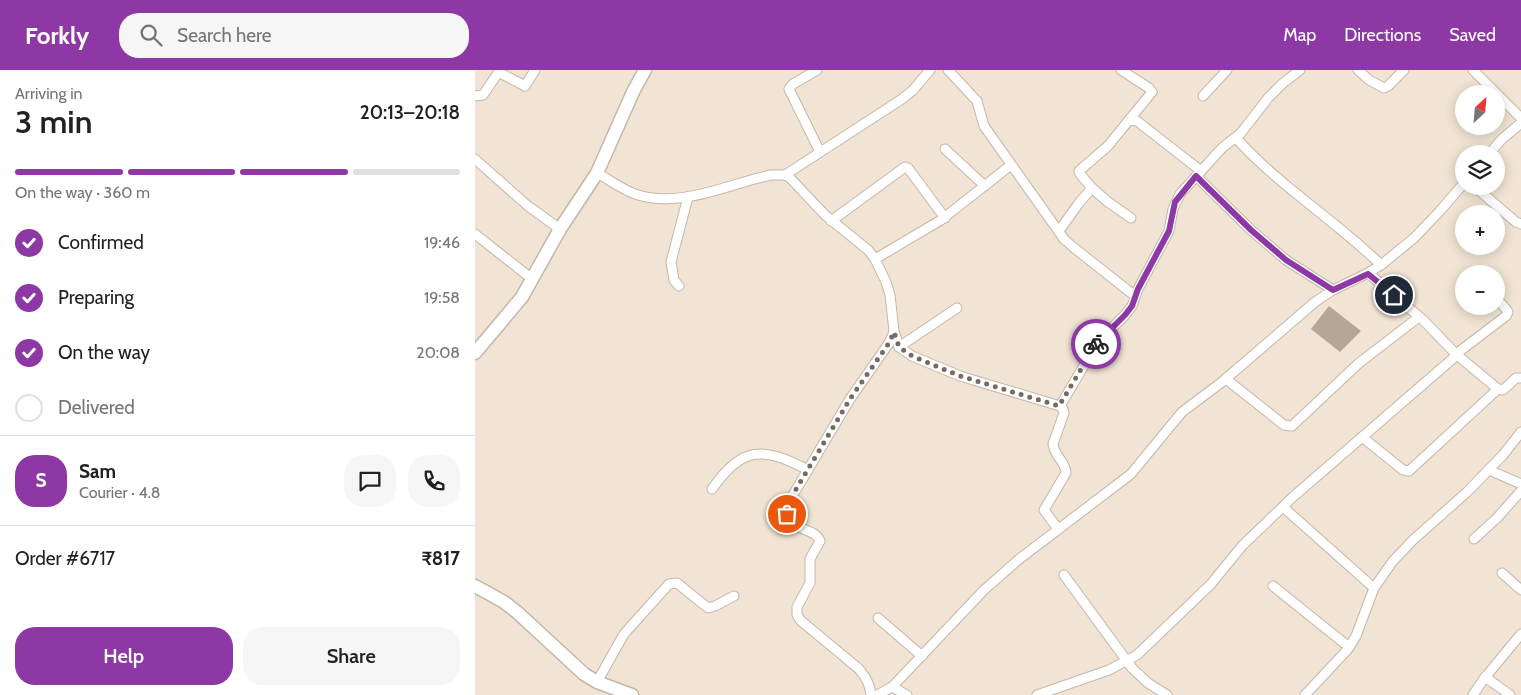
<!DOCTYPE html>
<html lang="en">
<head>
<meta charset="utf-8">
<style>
  body { margin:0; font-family:Cabin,sans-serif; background:#f6f6f6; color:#202124; height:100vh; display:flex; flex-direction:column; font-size:19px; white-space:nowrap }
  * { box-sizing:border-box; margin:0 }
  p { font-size:16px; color:#757577 }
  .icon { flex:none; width:28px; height:28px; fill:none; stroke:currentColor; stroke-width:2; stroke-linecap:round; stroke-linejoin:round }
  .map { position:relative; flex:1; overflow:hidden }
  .panel { display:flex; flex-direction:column; background:#fff; width:475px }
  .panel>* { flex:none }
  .needle { width:32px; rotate:26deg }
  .tools { position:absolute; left:980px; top:15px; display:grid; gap:10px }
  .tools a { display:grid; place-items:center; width:50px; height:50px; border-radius:50%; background:#fff; box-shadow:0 2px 12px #0003; font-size:25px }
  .pin { position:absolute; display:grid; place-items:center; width:42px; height:42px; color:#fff; margin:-21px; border:2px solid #fff; border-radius:50%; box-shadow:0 1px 5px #0007 }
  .courier { position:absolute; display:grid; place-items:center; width:50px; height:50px; margin:-25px; border:4px solid #8d38a5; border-radius:50%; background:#fff; color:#222; box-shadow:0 1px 6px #0007 }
  .summary em { font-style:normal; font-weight:600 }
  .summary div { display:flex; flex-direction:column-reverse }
  .summary { display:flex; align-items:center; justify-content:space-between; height:85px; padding:0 15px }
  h1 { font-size:32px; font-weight:600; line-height:38px }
  .bar { display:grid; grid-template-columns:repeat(4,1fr); gap:8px 5px; align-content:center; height:60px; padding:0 15px }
  .bar i { height:6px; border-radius:4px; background:#e0e0e0 }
  .bar .selected { background:#8d38a5 }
  .bar p { grid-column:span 4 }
  .line { display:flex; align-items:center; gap:12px; padding:0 15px; border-top:1px solid #e0e0e0 }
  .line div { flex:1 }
  .round { display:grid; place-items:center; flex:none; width:52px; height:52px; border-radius:20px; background:#f6f6f6 }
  ol { padding:0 15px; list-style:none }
  li { display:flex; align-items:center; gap:15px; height:55px }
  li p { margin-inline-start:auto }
  li .icon { padding:5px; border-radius:50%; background:#8d38a5; color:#fff; stroke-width:4 }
  li:last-child { color:#757577 }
  li i { width:28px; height:28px; border:2px solid #e0e0e0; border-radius:50% }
  .primary-button { display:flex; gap:10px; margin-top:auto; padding:10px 15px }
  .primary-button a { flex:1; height:58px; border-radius:20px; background:#8d38a5; color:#fff; font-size:20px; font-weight:600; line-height:58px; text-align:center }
  .primary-button a+a { background:#f6f6f6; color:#202124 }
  header { display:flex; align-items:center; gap:30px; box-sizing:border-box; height:70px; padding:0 25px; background:#8d38a5; color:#fff }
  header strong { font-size:24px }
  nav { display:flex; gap:28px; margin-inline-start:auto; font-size:18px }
  .search { width:350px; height:45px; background:#f6f6f6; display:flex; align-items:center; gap:12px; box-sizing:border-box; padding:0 18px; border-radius:20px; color:#757577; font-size:19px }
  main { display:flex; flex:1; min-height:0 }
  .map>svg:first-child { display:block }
  .building { fill:#b4a798 }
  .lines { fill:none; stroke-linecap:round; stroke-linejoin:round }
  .street-casing { stroke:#c4b7a8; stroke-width:11 }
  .secondary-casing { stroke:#c4b7a8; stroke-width:15 }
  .street { stroke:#fff; stroke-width:9 }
  .secondary { stroke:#fff; stroke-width:12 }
  .done { stroke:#746c62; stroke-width:5; stroke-dasharray:0 9 }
  .route { stroke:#8d38a5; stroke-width:6 }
</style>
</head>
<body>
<header>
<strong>Forkly</strong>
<div class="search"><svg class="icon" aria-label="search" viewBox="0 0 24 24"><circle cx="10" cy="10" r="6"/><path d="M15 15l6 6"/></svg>Search here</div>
<nav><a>Map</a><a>Directions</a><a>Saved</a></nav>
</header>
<main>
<section class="panel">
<div class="summary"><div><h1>3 min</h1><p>Arriving in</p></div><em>20:13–20:18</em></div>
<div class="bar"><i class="selected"></i><i class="selected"></i><i class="selected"></i><i></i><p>On the way · 360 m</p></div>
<ol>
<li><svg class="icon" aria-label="check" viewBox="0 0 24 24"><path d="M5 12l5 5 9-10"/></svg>Confirmed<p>19:46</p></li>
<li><svg class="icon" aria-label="check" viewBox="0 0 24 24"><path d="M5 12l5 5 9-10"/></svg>Preparing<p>19:58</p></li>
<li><svg class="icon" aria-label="check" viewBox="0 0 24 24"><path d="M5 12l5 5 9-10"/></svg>On the way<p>20:08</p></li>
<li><i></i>Delivered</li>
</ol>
<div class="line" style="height:90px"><b class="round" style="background:#8d38a5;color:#fff">S</b><div><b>Sam</b><p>Courier · 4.8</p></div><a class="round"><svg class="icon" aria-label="chat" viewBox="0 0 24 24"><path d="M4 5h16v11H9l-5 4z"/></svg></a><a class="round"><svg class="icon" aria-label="phone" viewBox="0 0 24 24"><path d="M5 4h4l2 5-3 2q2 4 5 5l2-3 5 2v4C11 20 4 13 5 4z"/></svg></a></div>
<div class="line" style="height:65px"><div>Order #6717</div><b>₹817</b></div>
<div class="primary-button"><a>Help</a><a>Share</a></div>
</section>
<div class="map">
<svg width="1046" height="625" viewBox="0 0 1046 625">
  <rect width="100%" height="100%" fill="#f1e4d4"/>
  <polygon class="building" points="854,236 886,261 865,282 836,259"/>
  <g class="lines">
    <defs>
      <g id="street">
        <polyline points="342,0 318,14 314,19 345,82"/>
        <polyline points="473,0 502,31 509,56 589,169 598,177 660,226"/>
        <polyline points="646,0 674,18 677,22 654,50"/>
        <polyline points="883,0 894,10 909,18 913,16 929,0"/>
        <polyline points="998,0 1046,48"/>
        <polyline points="0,26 8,25 23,3 27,4 50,16 60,0"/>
        <polyline points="728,26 752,0"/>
        <path d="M761,68C804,116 860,150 906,195"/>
        <polyline points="470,79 510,116"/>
        <polyline points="1014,84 1027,69 1046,53"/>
        <polyline points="0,89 53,136 85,159"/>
        <path d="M122,103C135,110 149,121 163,125C207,138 253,114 296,105H310L315,108L350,145L393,180L400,189L411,212L415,225L419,261L424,277L437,286L485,306L585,336L588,339L589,343L578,374C579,386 591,392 591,403L569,440L583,459"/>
        <polyline points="310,105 427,29 438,20 455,0"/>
        <polyline points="721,106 776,160 811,190 858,220"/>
        <polyline points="999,116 1041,152 1046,154"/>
        <polyline points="617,118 633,132 656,148"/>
        <polyline points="356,151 430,97 433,98 470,148"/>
        <polyline points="584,161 604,133 617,118 605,104 604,101 633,76 654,50 662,51 726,101"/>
        <polyline points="0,164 57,209"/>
        <polyline points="400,189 466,150 536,95"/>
        <polyline points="893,203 948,250 982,285 1023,319 1028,320 1041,308 1046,308"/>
        <polyline points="204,216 199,210 196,192 213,127"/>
        <polyline points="424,277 482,238"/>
        <polyline points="981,284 1031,246 1033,242 1031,239 1021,228"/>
        <polyline points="751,309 809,355 817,356 884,293 944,247"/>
        <polyline points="585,336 623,272 650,245 657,236 663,219 694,161 698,139 705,124 747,78 766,63 793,28 807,14 825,0"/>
        <polyline points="887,367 928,400 934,401 1023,319"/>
        <polyline points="1014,400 1046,414"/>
        <path d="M237,419C268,376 287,376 333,400"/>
        <polyline points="808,437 899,518"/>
        <polyline points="999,469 1022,448 1046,421"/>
        <polyline points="1027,503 1046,520"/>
        <polyline points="589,505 657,598 673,613 692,625"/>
        <polyline points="798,516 874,577"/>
        <polyline points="403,548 447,586"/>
        <polyline points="1010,607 1035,625"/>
        <polyline points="122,612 149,564 194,514 202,513 233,538 240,536 259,526"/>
        <polyline points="417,617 432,625"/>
        <path d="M396,625C395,614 391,608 384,599L325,550L322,545V537L335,513V489L345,471C339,455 312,465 312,435L375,329L414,273L419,262"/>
        <polyline points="402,625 417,617 509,520 543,490 656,404 707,342 747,312 840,232 858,220 893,203 906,195 939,168 964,142 989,113"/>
        <polyline points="562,625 634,600 662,585 736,514 767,476 819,426 982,285"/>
        <polyline points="830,625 873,579 881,566 899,518 918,491 938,470 992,422 1028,385 1046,362"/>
        <polyline points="998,625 1008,610 1046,564"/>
      </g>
      <g id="secondary">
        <polyline points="0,283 47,227 85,159 122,103 158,22 170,0"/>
        <polyline points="0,516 29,532 43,543 109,604 122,612 157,625"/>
      </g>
    </defs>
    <use href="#street" class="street-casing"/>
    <use href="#secondary" class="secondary-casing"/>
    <use href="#street" class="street"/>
    <use href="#secondary" class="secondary"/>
  </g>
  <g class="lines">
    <polyline class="done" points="312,444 312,436 317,426 375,329 414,273 419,262 424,277 437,286 485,306 584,336 621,274"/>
    <polyline class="route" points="621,274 650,245 657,236 663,219 694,161 700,132 721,106 776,160 811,190 858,220 893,204 919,225"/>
  </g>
</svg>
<div class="tools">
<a><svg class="needle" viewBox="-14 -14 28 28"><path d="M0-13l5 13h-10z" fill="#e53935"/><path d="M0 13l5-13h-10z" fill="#757577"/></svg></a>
<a><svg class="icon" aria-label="layers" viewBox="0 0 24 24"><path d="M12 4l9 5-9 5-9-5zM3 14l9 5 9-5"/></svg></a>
<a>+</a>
<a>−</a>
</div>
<div class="pin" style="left:312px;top:444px;background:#ea580c"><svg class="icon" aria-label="bag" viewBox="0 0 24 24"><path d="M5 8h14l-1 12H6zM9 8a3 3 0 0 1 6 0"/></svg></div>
<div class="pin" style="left:919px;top:225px;background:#1f2937"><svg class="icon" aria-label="home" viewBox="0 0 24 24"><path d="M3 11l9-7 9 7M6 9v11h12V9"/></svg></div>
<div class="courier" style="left:621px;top:274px"><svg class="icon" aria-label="bike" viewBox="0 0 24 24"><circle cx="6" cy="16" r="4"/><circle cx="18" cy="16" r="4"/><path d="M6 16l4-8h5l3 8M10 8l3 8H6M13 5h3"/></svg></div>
</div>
</main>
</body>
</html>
